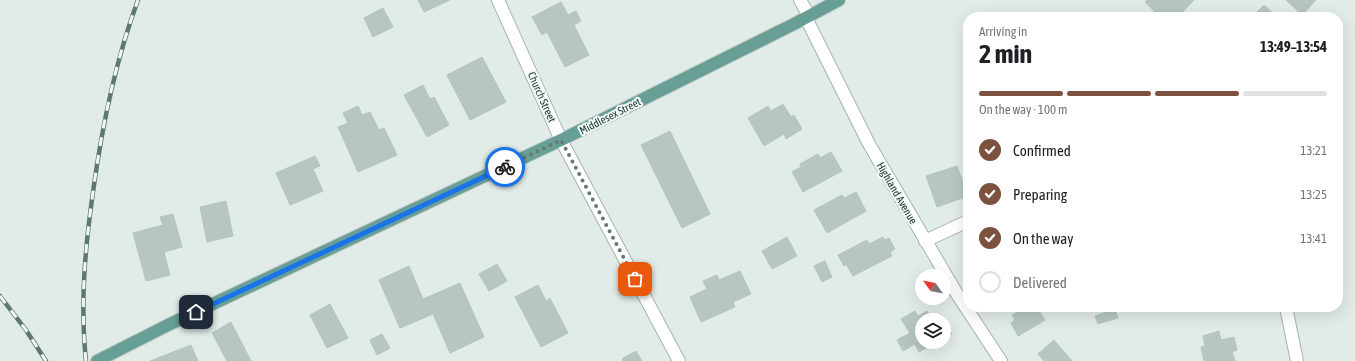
<!DOCTYPE html>
<html lang="en">
<head>
<meta charset="utf-8">
<style>
  body { margin:0; font-family:"Asap Condensed",sans-serif; background:#f2f2f2; color:#202124; height:100vh; display:flex; flex-direction:column; font-size:15px; white-space:nowrap }
  * { box-sizing:border-box; margin:0 }
  p { font-size:13px; color:#757577 }
  .icon { flex:none; width:22px; height:22px; fill:none; stroke:currentColor; stroke-width:2; stroke-linecap:round; stroke-linejoin:round }
  .map { position:relative; flex:1; overflow:hidden }
  .panel { position:absolute; left:963px; top:12px; width:380px; height:300px; display:flex; flex-direction:column; background:#fff; border-radius:16px; box-shadow:0 4px 16px #0002 }
  .panel>* { flex:none }
  .needle { width:26px; rotate:303deg }
  .fabs { position:absolute; left:915px; top:269px; display:grid; gap:8px }
  .fabs a { display:grid; place-items:center; width:36px; height:36px; border-radius:50%; background:#fff; box-shadow:0 4px 16px #0002; font-size:20px }
  .pin { position:absolute; display:grid; place-items:center; width:34px; height:34px; color:#fff; margin:-17px; border-radius:8px; box-shadow:0 2px 6px #0006 }
  .courier { position:absolute; display:grid; place-items:center; width:40px; height:40px; margin:-20px; border:3px solid #1a73e8; border-radius:50%; background:#fff; color:#222; box-shadow:0 1px 5px #0007 }
  .summary em { font-style:normal; font-weight:700 }
  .summary div { display:flex; flex-direction:column-reverse }
  .summary { display:flex; align-items:center; justify-content:space-between; height:68px; padding:0 16px }
  h1 { font-size:26px; font-weight:700; line-height:30px }
  .bar { display:grid; grid-template-columns:repeat(4,1fr); gap:6px 4px; align-content:center; height:48px; padding:0 16px }
  .bar i { height:5px; border-radius:3px; background:#e0e0e0 }
  .bar .on { background:#7c523e }
  .bar p { grid-column:span 4 }
  ol { padding:0 16px; list-style:none }
  li { display:flex; align-items:center; gap:12px; height:44px }
  li p { margin-inline-start:auto }
  li .icon { padding:4px; border-radius:50%; background:#7c523e; color:#fff; stroke-width:4 }
  li:last-child { color:#757577 }
  li i { width:22px; height:22px; border:2px solid #e0e0e0; border-radius:50% }
  .map>svg:first-child { display:block }
  .building { fill:#b7c6c1; stroke:#b4c5bf }
  .lines { fill:none; stroke-linecap:round; stroke-linejoin:round }
  .minor-casing { stroke:#a4b3af; stroke-width:14 }
  .major-casing { stroke:#c1c8c7; stroke-width:14 }
  .minor { stroke:#fff; stroke-width:12 }
  .major { stroke:#679f96; stroke-width:12 }
  .rail-casing { stroke:#5d7772; stroke-width:4.5 }
  .rail { stroke:#f2f8f5; stroke-width:3; stroke-dasharray:9; stroke-linecap:butt }
  .done { stroke:#657975; stroke-width:4; stroke-dasharray:0 7.2 }
  .route { stroke:#1a73e8; stroke-width:5 }
  .labels { text-anchor:middle; dominant-baseline:central; stroke-width:4; stroke-linejoin:round; paint-order:stroke }
  .street-label { font-size:11px; fill:#223c37; stroke:#f2f8f5 }
</style>
</head>
<body>
<div class="map">
<svg width="1355" height="361" viewBox="0 0 1355 361">
  <rect width="100%" height="100%" fill="#e1ebe8"/>
  <g class="building">
    <polygon points="418,0 450,0 424,12"/>
    <polygon points="1147,0 1194,0 1178,17 1160,17 1145,2"/>
    <polygon points="1286,0 1316,0 1302,15"/>
    <polygon points="561,2 568,15 576,11 581,21 574,25 589,55 565,67 547,32 542,35 532,17"/>
    <polygon points="1264,5 1277,17 1252,17"/>
    <polygon points="383,8 393,27 373,37 364,18"/>
    <polygon points="482,57 506,102 470,120 447,75"/>
    <polygon points="423,85 430,99 434,97 449,125 427,137 404,95"/>
    <polygon points="783,104 791,117 794,115 802,129 786,139 784,134 764,146 748,118 768,106 771,111"/>
    <polygon points="358,106 362,115 370,112 379,130 384,128 397,155 358,172 338,127 348,123 343,113"/>
    <polygon points="670,131 710,214 682,228 641,145"/>
    <polygon points="831,152 842,171 803,192 792,172 801,167 800,164 818,154 820,158"/>
    <polygon points="315,156 320,166 313,169 323,191 290,205 276,173"/>
    <polygon points="957,166 968,196 937,207 926,176"/>
    <polygon points="856,192 866,211 827,233 814,210 842,195 844,198"/>
    <polygon points="226,201 233,236 207,242 200,207"/>
    <polygon points="1338,204 1342,228 1338,229"/>
    <polygon points="173,214 182,247 164,252 170,275 146,281 133,233 163,225 160,217"/>
    <polygon points="787,237 797,256 772,269 762,251"/>
    <polygon points="883,237 885,240 889,238 895,249 890,252 892,256 853,276 846,264 844,266 838,255 867,240 869,244"/>
    <polygon points="825,261 832,277 822,282 814,266"/>
    <polygon points="497,264 507,281 489,291 479,274"/>
    <polygon points="409,266 423,299 460,283 484,337 450,353 433,314 400,328 379,280"/>
    <polygon points="740,271 751,294 733,302 735,307 701,322 690,297 707,289 703,281 717,275 719,280"/>
    <polygon points="538,285 546,301 550,298 568,333 541,347 515,297"/>
    <polygon points="330,304 348,338 327,348 310,315"/>
    <polygon points="1020,307 1044,307 1045,308 1039,311 1045,320 1018,336 1011,323 1015,320 1012,315 1021,310"/>
    <polygon points="1115,309 1118,318 1098,324 1095,316"/>
    <polygon points="915,311 918,316 927,311 932,320 941,314 952,334 944,338 944,320 922,320 922,342 937,342 919,352 915,344 903,351 897,340 910,333 901,319"/>
    <polygon points="231,322 251,361 227,361 212,333"/>
    <polygon points="1219,331 1221,340 1234,337 1237,350 1232,352 1235,361 1204,361 1201,347 1205,346 1203,336"/>
    <polygon points="382,334 390,348 377,355 370,340"/>
    <polygon points="1054,340 1072,361 1044,361 1038,354"/>
    <polygon points="191,345 198,361 150,361"/>
    <polygon points="636,351 642,361 623,361 622,359"/>
  </g>
  <g class="lines">
    <defs>
      <g id="minor">
        <polyline points="498,0 561,140 679,361"/>
        <polyline points="800,0 809,16"/>
        <polyline points="806,18 869,144 957,294 1001,361"/>
        <polyline points="925,241 968,221"/>
        <polyline points="1286,307 1297,361"/>
      </g>
      <polyline id="major" points="97,361 168,325 561,140 794,24 839,0"/>
    </defs>
    <use href="#minor" class="minor-casing"/>
    <use href="#major" class="major-casing"/>
    <use href="#minor" class="minor"/>
    <use href="#major" class="major"/>
    <defs>
      <g id="rail">
        <polyline points="0,296 26,330 46,361"/>
        <path d="M86,361C80,304 85,248 93,192C102,126 115,62 138,0"/>
      </g>
    </defs>
    <use href="#rail" class="rail-casing"/>
    <use href="#rail" class="rail"/>
  </g>
  <g class="lines">
    <polyline class="done" points="505,167 561,140 635,279"/>
    <polyline class="route" points="196,312 505,167"/>
  </g>
  <g class="labels">
    <g class="street-label">
      <text transform="translate(542 97) rotate(66)">Church Street</text>
      <text transform="translate(610 116) rotate(-27)">Middlesex Street</text>
      <text transform="translate(897 193) rotate(60)">Highland Avenue</text>
    </g>
  </g>
</svg>
<div class="fabs">
<a><svg class="needle" viewBox="-14 -14 28 28"><path d="M0-13l5 13h-10z" fill="#e53935"/><path d="M0 13l5-13h-10z" fill="#757577"/></svg></a>
<a><svg class="icon" aria-label="layers" viewBox="0 0 24 24"><path d="M12 4l9 5-9 5-9-5zM3 14l9 5 9-5"/></svg></a>
</div>
<div class="pin" style="left:635px;top:279px;background:#ea580c"><svg class="icon" aria-label="bag" viewBox="0 0 24 24"><path d="M5 8h14l-1 12H6zM9 8a3 3 0 0 1 6 0"/></svg></div>
<div class="pin" style="left:196px;top:312px;background:#1f2937"><svg class="icon" aria-label="home" viewBox="0 0 24 24"><path d="M3 11l9-7 9 7M6 9v11h12V9"/></svg></div>
<div class="courier" style="left:505px;top:167px"><svg class="icon" aria-label="bike" viewBox="0 0 24 24"><circle cx="6" cy="16" r="4"/><circle cx="18" cy="16" r="4"/><path d="M6 16l4-8h5l3 8M10 8l3 8H6M13 5h3"/></svg></div>
<section class="panel">
<div class="summary"><div><h1>2 min</h1><p>Arriving in</p></div><em>13:49–13:54</em></div>
<div class="bar"><i class="on"></i><i class="on"></i><i class="on"></i><i></i><p>On the way · 100 m</p></div>
<ol>
<li><svg class="icon" aria-label="check" viewBox="0 0 24 24"><path d="M5 12l5 5 9-10"/></svg>Confirmed<p>13:21</p></li>
<li><svg class="icon" aria-label="check" viewBox="0 0 24 24"><path d="M5 12l5 5 9-10"/></svg>Preparing<p>13:25</p></li>
<li><svg class="icon" aria-label="check" viewBox="0 0 24 24"><path d="M5 12l5 5 9-10"/></svg>On the way<p>13:41</p></li>
<li><i></i>Delivered</li>
</ol>
</section>
</div>
</body>
</html>
